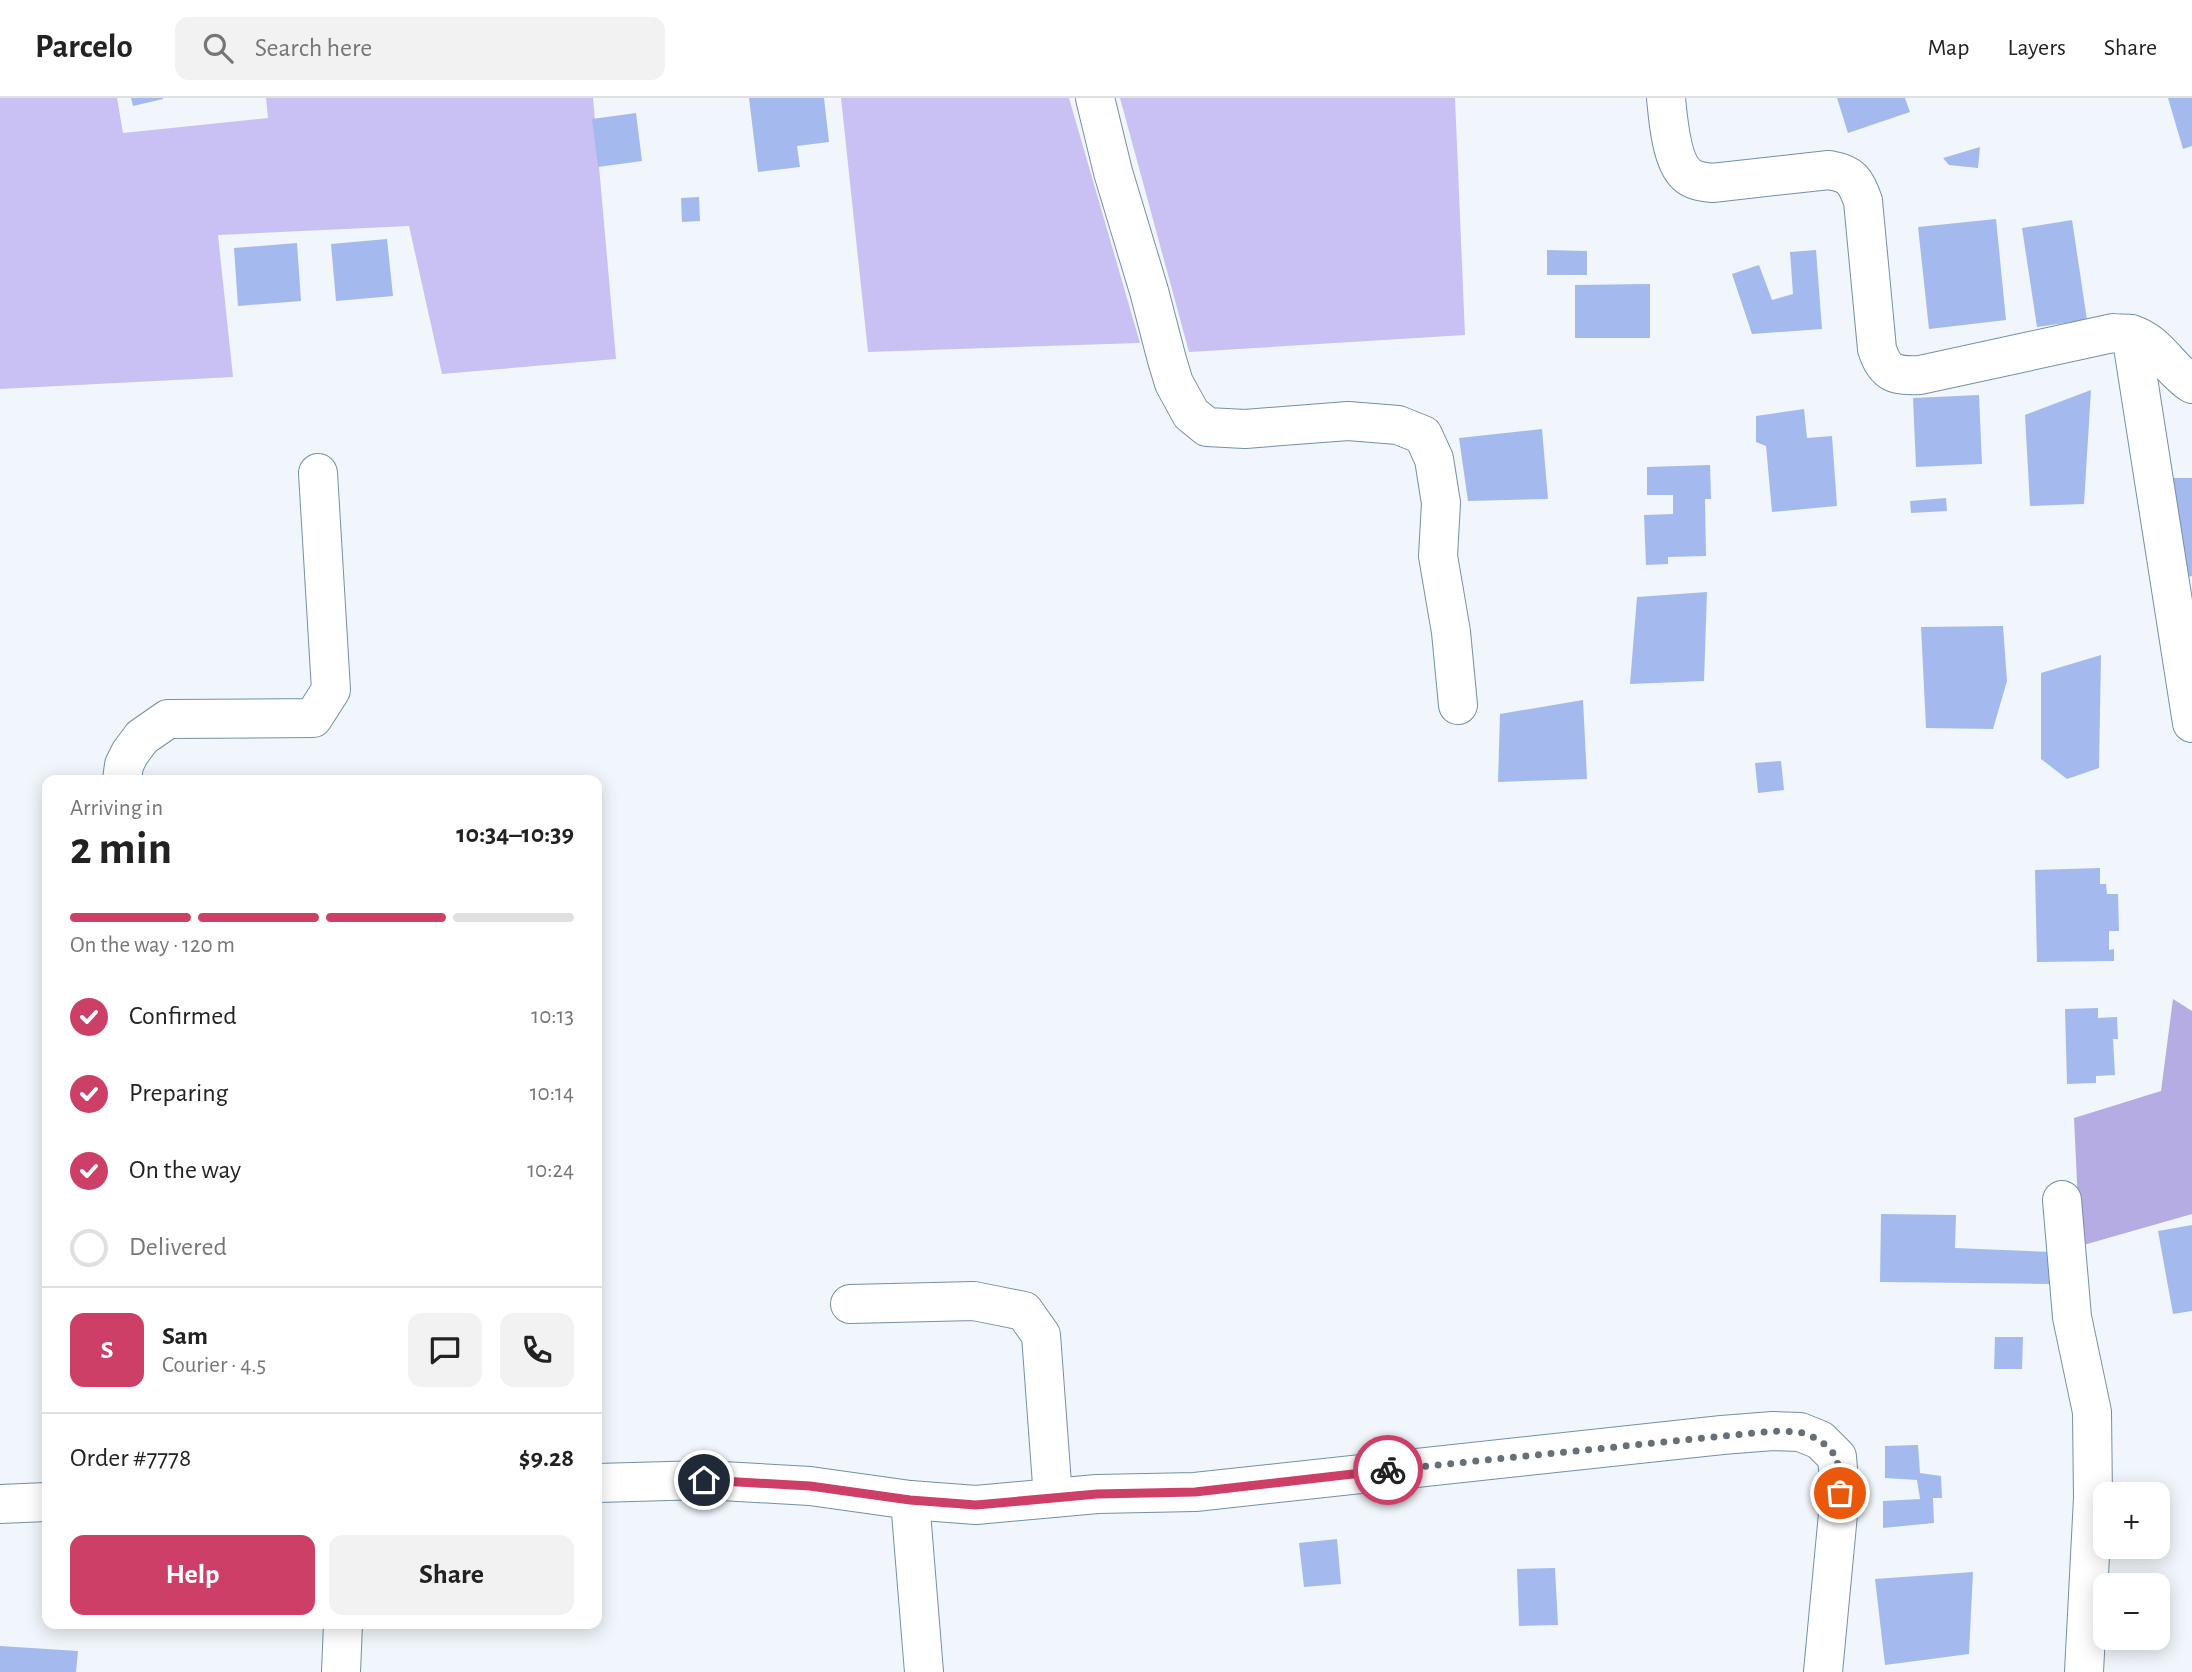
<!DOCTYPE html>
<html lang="en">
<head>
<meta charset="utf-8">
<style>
  body { margin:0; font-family:"Alegreya Sans",sans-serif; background:#f2f2f2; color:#222; height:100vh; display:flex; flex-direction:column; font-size:26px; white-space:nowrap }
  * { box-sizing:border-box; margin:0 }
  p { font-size:23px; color:#767676 }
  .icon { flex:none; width:38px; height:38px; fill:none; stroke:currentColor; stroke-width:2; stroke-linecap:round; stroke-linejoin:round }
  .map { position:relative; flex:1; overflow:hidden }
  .sheet { position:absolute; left:42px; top:677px; width:560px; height:854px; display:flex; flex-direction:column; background:#fff; border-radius:14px; box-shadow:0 4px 18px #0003 }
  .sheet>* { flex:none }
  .buttons { position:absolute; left:2093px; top:1384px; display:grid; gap:14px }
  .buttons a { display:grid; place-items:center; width:77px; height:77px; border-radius:14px; background:#fff; box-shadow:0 4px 18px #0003; font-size:35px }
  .pin { position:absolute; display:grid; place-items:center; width:60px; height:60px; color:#fff; margin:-30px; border:4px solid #fff; border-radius:50%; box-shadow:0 2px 7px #0007 }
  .courier { position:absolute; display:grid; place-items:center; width:70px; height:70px; margin:-35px; border:5px solid #cd3f67; border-radius:50%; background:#fff; color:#222; box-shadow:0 2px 9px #0007 }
  .summary em { font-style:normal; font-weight:600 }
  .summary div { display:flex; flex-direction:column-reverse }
  .summary { display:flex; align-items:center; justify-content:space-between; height:119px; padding:0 28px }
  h1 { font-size:46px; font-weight:600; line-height:52px }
  .bar { display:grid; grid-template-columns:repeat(4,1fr); gap:10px 7px; align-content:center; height:84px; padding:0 28px }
  .bar i { height:9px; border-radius:5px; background:#e0e0e0 }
  .bar .selected { background:#cd3f67 }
  .bar p { grid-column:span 4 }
  .line { display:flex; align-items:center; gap:18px; padding:0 28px; border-top:2px solid #e0e0e0 }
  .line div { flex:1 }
  .round { display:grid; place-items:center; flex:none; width:74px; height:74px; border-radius:14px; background:#f2f2f2 }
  ol { padding:0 28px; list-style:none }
  li { display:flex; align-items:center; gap:21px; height:77px }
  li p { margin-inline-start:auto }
  li .icon { padding:7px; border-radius:50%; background:#cd3f67; color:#fff; stroke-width:4 }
  li:last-child { color:#767676 }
  li i { width:38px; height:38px; border:4px solid #e0e0e0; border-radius:50% }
  .cta { display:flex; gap:14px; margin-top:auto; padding:14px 28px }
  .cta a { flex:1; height:80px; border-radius:14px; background:#cd3f67; color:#fff; font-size:28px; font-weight:600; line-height:80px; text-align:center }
  .cta a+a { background:#f2f2f2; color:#222 }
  header { display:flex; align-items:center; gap:42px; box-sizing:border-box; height:98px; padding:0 35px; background:#fff; border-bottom:2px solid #e0e0e0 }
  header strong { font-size:33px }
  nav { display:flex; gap:38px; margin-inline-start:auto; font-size:24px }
  .search { width:490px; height:63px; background:#f2f2f2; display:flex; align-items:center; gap:18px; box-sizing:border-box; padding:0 24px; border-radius:14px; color:#767676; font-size:26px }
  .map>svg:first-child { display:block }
  .green { fill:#c9c1f4 }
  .forest { fill:#b5ace4 }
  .building { fill:#a4baef }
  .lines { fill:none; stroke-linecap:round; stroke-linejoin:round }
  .minor-casing { stroke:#7290a8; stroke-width:40 }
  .minor { stroke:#fff; stroke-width:38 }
  .done { stroke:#667078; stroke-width:7; stroke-dasharray:0 12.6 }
  .route { stroke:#cd3f67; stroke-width:9 }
</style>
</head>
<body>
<header>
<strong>Parcelo</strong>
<div class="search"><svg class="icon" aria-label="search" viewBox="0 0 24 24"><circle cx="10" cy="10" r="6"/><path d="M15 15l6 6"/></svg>Search here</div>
<nav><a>Map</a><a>Layers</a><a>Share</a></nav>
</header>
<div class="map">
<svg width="2192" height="1574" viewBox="0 0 2192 1574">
  <rect width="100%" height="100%" fill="#f0f6fb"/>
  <g class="green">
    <polygon points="0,0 117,0 123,35 268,20 266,0 593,0 616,261 442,276 409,128 218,137 233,279 0,291"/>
    <polygon points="841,0 1069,0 1140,245 868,254"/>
    <polygon points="1120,0 1455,0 1465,237 1189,254"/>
  </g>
  <polygon class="forest" points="2173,901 2192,913 2192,1116 2080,1148 2074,1020 2161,993"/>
  <g class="building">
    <polygon points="131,0 163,0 163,1 133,8"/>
    <polygon points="749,0 824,0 829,44 797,48 800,69 758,74"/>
    <polygon points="1837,0 1905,0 1910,14 1848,35"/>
    <polygon points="2168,0 2192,0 2192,48 2183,51"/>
    <polygon points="636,15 642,63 598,69 592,21"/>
    <polygon points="1980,49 1978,70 1949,67 1943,60"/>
    <polygon points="699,99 700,123 682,124 681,100"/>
    <polygon points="1996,121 2006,222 1929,231 1918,129"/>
    <polygon points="2072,122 2087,222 2037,229 2022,130"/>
    <polygon points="387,141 393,198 336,203 331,146"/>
    <polygon points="297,145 301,203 238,208 234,150"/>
    <polygon points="1547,152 1587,153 1587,177 1547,177"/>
    <polygon points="1816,152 1822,231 1752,236 1732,176 1759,167 1772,202 1793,196 1790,154"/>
    <polygon points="1650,186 1650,240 1575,240 1575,187"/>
    <polygon points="2091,292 2084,406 2030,408 2025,317"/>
    <polygon points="1979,297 1982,366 1916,369 1913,300"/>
    <polygon points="1804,311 1807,340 1832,338 1837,408 1772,414 1766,348 1756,344 1756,318"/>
    <polygon points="1542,331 1548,401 1468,403 1459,340"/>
    <polygon points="1710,367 1711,401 1705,401 1706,458 1668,459 1668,466 1646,467 1644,417 1673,416 1673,397 1647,397 1647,369"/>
    <polygon points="2161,380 2192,380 2192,478 2179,481"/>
    <polygon points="1946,400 1947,413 1911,415 1910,403"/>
    <polygon points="1707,494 1704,583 1630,586 1637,499"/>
    <polygon points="2003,528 2007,583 1993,631 1926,630 1921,529"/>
    <polygon points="2101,557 2099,670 2067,681 2041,661 2041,575"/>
    <polygon points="1583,602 1587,681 1498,684 1500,616"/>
    <polygon points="1781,663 1784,692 1758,695 1755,665"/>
    <polygon points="2100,770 2100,786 2106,786 2107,796 2118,796 2119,833 2109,833 2109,852 2114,851 2114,863 2037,864 2035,772"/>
    <polygon points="2098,910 2098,920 2117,919 2118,941 2113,941 2115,977 2096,978 2096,985 2067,986 2065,911"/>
    <polygon points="1881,1116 1956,1117 1955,1150 2052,1154 2053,1186 1880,1184"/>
    <polygon points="2192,1127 2192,1213 2173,1216 2158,1133"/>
    <polygon points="1995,1239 2023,1239 2022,1271 1994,1271"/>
    <polygon points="1918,1347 1920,1375 1941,1378 1942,1400 1933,1400 1934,1425 1883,1430 1883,1403 1920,1401 1917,1382 1885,1380 1885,1348"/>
    <polygon points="1337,1441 1341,1486 1304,1489 1299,1445"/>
    <polygon points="1555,1470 1558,1527 1519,1528 1517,1471"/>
    <polygon points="1973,1474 1969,1556 1885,1567 1875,1481"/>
    <polygon points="0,1548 78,1553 76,1574 0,1574"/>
  </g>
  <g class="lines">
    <defs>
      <g id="minor">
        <polyline points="1095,0 1113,74 1149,193 1167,262 1174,285 1191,316 1207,329 1245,331 1348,323 1398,327 1423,337 1434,361 1441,405 1438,458 1451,534 1458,607"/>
        <path d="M1666,0C1668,20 1671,62 1686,76C1693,83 1703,84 1712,85L1829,72C1852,76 1855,82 1863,103L1877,251C1885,276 1895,278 1920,277L2113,235C2118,236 2126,235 2131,236C2157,243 2170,272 2192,286"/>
        <polyline points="2131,236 2192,625"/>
        <polyline points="122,682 124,667 130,655 142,639 168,621 313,620 331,592 318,375"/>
        <polyline points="2062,1102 2072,1219 2092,1314 2093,1400 2084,1574"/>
        <polyline points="850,1206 974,1203 1024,1213 1041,1237 1053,1400"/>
        <polyline points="597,1385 704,1382 810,1388 910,1402 976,1407 1097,1396 1195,1394 1722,1337 1773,1333 1800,1334 1820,1342 1837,1359 1840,1395 1823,1574"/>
        <polyline points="910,1402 924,1574"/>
        <polyline points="0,1406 47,1404"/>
        <polyline points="341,1574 343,1526"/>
      </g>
    </defs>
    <use href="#minor" class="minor-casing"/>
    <use href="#minor" class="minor"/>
  </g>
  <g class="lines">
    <polyline class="done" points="1388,1372 1773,1333 1800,1334 1820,1342 1837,1359 1840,1395"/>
    <polyline class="route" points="704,1382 810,1388 910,1402 976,1407 1097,1396 1195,1394 1388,1372"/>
  </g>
</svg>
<div class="buttons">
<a>+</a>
<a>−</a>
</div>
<div class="pin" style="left:1840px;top:1395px;background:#ea580c"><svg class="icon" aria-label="bag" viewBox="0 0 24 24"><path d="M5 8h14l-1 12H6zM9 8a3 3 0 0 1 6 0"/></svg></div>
<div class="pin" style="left:704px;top:1382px;background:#1f2937"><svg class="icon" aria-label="home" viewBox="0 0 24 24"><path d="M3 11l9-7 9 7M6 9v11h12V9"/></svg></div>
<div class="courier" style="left:1388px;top:1372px"><svg class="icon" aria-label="bike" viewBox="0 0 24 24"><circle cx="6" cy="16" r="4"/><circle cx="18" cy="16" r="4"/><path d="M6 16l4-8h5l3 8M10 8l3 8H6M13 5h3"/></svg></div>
<section class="sheet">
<div class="summary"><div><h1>2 min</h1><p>Arriving in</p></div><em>10:34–10:39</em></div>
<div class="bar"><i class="selected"></i><i class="selected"></i><i class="selected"></i><i></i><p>On the way · 120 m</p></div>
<ol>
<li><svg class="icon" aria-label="check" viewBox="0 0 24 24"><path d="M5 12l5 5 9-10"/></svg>Confirmed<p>10:13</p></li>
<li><svg class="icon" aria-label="check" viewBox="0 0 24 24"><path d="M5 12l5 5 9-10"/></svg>Preparing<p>10:14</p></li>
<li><svg class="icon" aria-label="check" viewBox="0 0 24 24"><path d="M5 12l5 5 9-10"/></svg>On the way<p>10:24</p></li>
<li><i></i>Delivered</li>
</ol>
<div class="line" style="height:126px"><b class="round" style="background:#cd3f67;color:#fff">S</b><div><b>Sam</b><p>Courier · 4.5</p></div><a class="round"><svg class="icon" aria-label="chat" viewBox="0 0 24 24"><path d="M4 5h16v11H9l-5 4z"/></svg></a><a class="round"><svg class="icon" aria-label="phone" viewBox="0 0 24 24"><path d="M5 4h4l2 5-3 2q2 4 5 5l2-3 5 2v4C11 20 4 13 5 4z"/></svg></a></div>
<div class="line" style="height:91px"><div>Order #7778</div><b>$9.28</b></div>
<div class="cta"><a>Help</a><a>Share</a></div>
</section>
</div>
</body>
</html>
